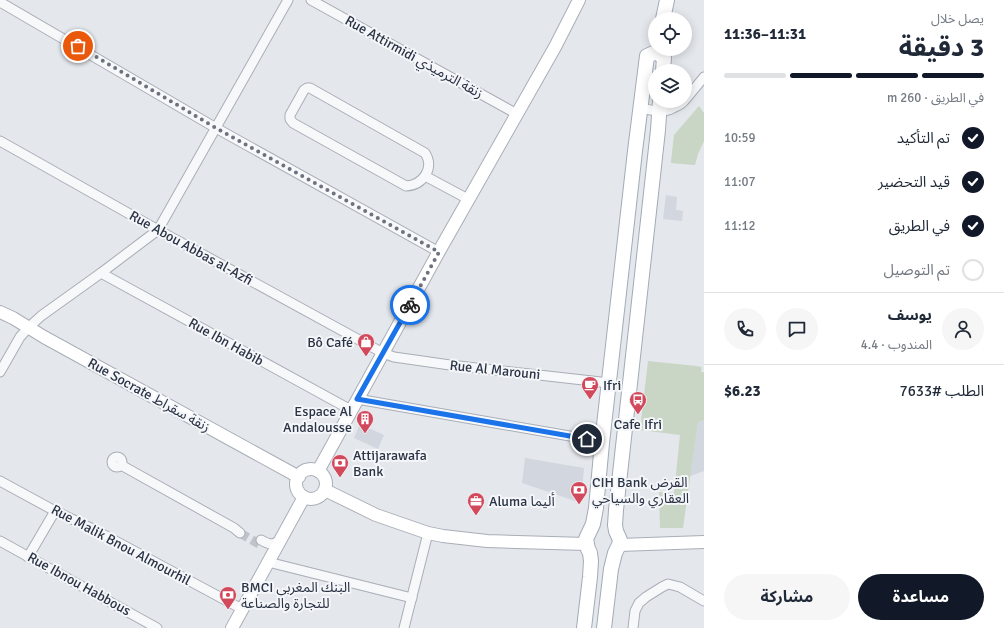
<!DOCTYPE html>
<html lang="ar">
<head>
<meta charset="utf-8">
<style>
  body { margin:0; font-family:Signika,"Noto Sans Arabic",sans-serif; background:#f6f6f7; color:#1f2937; direction:rtl; height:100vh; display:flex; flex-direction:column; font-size:15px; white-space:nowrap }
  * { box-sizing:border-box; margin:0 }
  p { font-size:13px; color:#747a83 }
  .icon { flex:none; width:22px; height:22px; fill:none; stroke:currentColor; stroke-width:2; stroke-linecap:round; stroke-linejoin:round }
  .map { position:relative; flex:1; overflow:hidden; direction:ltr }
  .details { display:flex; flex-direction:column; background:#fff; width:300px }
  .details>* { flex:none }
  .controls { position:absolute; left:648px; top:12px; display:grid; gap:8px }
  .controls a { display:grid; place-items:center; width:44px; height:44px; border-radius:50%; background:#fff; box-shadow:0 2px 10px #0003; font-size:20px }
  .pin { position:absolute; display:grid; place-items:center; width:34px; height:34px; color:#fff; margin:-17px; border:2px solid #fff; border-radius:50%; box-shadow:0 1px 4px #0007 }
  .courier { position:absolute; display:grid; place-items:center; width:40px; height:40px; margin:-20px; border:3px solid #1a73e8; border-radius:50%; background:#fff; color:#222; box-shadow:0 1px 5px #0007 }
  .head em { font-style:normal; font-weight:700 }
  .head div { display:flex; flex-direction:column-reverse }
  .head { display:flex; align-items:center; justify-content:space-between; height:68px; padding:0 20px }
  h1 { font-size:26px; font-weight:700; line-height:30px }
  .bar { display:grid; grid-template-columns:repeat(4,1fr); gap:6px 4px; align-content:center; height:48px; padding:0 20px }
  .bar i { height:5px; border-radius:3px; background:#e0e1e3 }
  .bar .selected { background:#111827 }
  .bar p { grid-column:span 4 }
  .line { display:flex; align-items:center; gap:10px; padding:0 20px; border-top:1px solid #e0e1e3 }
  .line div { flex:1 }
  .round { display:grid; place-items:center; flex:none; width:42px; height:42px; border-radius:21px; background:#f6f6f7 }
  ol { padding:0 20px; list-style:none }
  li { display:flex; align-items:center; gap:12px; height:44px }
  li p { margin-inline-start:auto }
  li .icon { padding:4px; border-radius:50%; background:#111827; color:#fff; stroke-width:4 }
  li:last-child { color:#747a83 }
  li i { width:22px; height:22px; border:2px solid #e0e1e3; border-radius:50% }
  .cta { display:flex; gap:8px; margin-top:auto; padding:8px 20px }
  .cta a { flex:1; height:46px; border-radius:24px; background:#111827; color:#fff; font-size:16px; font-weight:700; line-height:46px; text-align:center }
  .cta a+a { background:#f6f6f7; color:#1f2937 }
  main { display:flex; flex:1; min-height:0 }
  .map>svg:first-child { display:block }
  .built { fill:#d2d6de }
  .green { fill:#c9d6c5 }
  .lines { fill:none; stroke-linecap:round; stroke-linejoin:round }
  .street-tunnel { stroke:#bfc3cb; stroke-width:9; stroke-dasharray:9 4.5; stroke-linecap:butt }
  .street-casing { stroke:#a9aeb7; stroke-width:11 }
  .secondary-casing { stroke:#a9aeb7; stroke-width:14 }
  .primary-casing { stroke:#a3abb8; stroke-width:16 }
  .street { stroke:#f7f8fa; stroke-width:9 }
  .secondary { stroke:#fff; stroke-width:12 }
  .primary { stroke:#fff; stroke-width:14 }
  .done { stroke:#6c737f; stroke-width:4; stroke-dasharray:0 7.2 }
  .route { stroke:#1a73e8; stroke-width:5 }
  .labels { text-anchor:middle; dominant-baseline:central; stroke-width:4; stroke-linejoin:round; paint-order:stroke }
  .street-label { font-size:14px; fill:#2b3445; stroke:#f4f6f9 }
  .poi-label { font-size:14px; fill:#2b3445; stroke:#f4f6f9; text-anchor:start }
</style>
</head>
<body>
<main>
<section class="details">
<div class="head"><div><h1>3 دقيقة</h1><p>يصل خلال</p></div><em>11:31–11:36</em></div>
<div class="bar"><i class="selected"></i><i class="selected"></i><i class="selected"></i><i></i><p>في الطريق · 260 m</p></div>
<ol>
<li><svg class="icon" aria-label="check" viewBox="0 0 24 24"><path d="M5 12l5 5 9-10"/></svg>تم التأكيد<p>10:59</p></li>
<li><svg class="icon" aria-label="check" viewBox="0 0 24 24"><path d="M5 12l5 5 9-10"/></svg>قيد التحضير<p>11:07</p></li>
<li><svg class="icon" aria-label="check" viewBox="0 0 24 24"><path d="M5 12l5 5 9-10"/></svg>في الطريق<p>11:12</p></li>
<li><i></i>تم التوصيل</li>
</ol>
<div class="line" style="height:72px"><a class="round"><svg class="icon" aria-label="person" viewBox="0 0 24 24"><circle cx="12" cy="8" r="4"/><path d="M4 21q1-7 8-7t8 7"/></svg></a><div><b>يوسف</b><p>المندوب · 4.4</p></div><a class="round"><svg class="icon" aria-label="chat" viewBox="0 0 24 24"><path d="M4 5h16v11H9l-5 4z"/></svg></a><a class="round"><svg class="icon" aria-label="phone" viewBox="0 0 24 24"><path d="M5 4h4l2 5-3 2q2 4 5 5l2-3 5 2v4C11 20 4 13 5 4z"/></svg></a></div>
<div class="line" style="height:52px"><div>الطلب #7633</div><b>$6.23</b></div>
<div class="cta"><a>مساعدة</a><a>مشاركة</a></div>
</section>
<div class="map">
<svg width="704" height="628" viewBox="0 0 704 628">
  <rect width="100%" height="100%" fill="#e4e7ec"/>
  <g class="built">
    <polygon points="666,195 677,197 676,210 683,211 682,221 663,219"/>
    <polygon points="704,420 704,471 690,476 698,422"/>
    <polygon points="360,424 384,435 378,449 354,438"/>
    <polygon points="525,458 584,468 581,503 522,483"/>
  </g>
  <g class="green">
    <polygon points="699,106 704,113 704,141 698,154 695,165 694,165 671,163 671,161 674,135"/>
    <polygon points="648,361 696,366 702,367 701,372 704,372 704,420 698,422 683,528 660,528 659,492 674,493 680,435 640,430"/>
  </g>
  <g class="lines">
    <polyline class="street-tunnel" points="240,533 259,544"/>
    <defs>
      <g id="street">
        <polyline points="311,0 517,114"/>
        <polyline points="0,2 216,128 439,252"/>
        <path d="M307,88H310L425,153C435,168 423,185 406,186L293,123L290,119V115L304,90Z"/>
        <polyline points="685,100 704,77"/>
        <path d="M640,108C652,110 662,114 673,108C677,106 681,105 684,101"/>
        <polyline points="0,141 158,230 383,353 394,357 450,365 592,381 609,383"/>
        <polyline points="425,176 468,199"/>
        <polyline points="101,273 351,410"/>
        <polyline points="0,372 20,337 28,328 41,316 101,273 158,230 288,0"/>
        <polyline points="357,399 587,439 602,443"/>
        <circle cx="117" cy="462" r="5"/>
        <polyline points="121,465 234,528 240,533"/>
        <polyline points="0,481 55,511 95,530 242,609"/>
        <path d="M261,540C268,544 273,546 280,540"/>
        <polyline points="0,541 157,628"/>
        <polyline points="28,557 55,511"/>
        <polyline points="268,562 412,598"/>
        <polyline points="404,628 428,533"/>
        <polyline points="633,628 635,611 639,603 646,597 662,587 668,584 680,587 704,601"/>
      </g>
      <g id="secondary">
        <polyline points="0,312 13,318 44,337 299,477"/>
        <circle cx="311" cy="484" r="15"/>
        <polyline points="318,471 442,246 555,47 579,0"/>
        <polyline points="325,490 376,515 428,533 443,536 487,541 586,544"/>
        <polyline points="619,545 704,542"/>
        <polyline points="232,628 304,497"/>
      </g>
      <g id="primary">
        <polyline points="663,19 667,0"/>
        <polyline points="656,52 664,58 663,71"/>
        <polyline points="584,628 590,577 591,561 590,553 588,549 586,539 593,524 596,508 602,443 635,151 647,56 656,52"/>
        <polyline points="604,628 611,569 615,553 619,545 620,540 616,531 615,525 616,510 658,130 660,101"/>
      </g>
    </defs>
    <use href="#street" class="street-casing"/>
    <use href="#secondary" class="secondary-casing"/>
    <use href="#primary" class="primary-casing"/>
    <use href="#street" class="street"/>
    <use href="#secondary" class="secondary"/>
    <use href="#primary" class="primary"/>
  </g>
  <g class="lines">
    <polyline class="done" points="78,46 216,128 439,252 410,305"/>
    <polyline class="route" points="410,305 357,399 587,439"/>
  </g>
  <defs>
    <symbol id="shop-pin" viewBox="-11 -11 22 30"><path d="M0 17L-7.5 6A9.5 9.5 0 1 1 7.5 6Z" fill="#d1495b" stroke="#f4f6f9"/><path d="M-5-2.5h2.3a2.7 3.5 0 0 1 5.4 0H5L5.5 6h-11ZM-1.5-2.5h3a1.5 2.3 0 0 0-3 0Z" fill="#fff"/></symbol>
    <symbol id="cafe-pin" viewBox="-11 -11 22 30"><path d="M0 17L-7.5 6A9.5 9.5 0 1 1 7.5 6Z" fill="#d1495b" stroke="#f4f6f9"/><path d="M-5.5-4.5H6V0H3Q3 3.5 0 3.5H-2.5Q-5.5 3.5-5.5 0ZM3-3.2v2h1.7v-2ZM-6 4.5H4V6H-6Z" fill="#fff"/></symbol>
    <symbol id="bus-pin" viewBox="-11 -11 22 30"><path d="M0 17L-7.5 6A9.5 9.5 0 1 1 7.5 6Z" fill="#d1495b" stroke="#f4f6f9"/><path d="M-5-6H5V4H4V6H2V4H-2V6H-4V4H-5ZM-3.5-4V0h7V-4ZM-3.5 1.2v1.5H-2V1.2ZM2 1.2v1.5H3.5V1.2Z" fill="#fff"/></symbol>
    <symbol id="building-pin" viewBox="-11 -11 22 30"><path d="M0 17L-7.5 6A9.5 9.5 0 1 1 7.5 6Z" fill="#d1495b" stroke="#f4f6f9"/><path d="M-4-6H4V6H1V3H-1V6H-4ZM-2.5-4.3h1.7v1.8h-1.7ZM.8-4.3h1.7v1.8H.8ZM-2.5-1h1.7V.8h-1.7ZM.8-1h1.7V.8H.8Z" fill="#fff"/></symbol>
    <symbol id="bank-pin" viewBox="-11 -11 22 30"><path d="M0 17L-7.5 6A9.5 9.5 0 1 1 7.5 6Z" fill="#d1495b" stroke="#f4f6f9"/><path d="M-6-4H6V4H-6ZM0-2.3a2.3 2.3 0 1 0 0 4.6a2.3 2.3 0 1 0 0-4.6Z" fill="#fff"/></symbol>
    <symbol id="office-pin" viewBox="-11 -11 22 30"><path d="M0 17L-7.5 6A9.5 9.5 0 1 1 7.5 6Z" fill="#d1495b" stroke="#f4f6f9"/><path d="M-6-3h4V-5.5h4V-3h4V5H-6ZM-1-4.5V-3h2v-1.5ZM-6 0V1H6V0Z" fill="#fff"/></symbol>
  </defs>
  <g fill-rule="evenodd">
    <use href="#shop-pin" x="356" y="332" width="20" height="27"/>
    <use href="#cafe-pin" x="580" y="375" width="20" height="27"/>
    <use href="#bus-pin" x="628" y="390" width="20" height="27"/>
    <use href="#building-pin" x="355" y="409" width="20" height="27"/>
    <use href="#bank-pin" x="330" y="453" width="20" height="27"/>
    <use href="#bank-pin" x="569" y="480" width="20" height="27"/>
    <use href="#office-pin" x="466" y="491" width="20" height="27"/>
    <use href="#bank-pin" x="218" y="585" width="20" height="27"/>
  </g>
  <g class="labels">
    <g class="street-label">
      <text transform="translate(414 57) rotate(29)">Rue Attirmidi زنقة الترميذي</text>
      <text transform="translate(191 248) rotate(29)">Rue Abou Abbas al-Azfi</text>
      <text transform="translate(226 342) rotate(29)">Rue Ibn Habib</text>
      <text transform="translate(495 370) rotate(6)">Rue Al Marouni</text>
      <text transform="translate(149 395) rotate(29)">Rue Socrate زنقة سقراط</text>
      <text transform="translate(121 545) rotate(28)">Rue Malik Bnou Almourhil</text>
      <text transform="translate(79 584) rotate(29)">Rue Ibnou Habbous</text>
    </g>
    <g class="poi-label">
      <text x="353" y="342" text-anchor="end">Bô Café</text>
      <text x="603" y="385">Ifri</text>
      <text x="352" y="411" text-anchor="end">Espace Al<tspan x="352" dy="16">Andalousse</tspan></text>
      <text x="638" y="424" text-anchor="middle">Cafe Ifri</text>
      <text x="353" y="455">Attijarawafa<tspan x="353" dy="16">Bank</tspan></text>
      <text x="592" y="482">CIH Bank القرض<tspan x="592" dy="16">العقاري والسياحي</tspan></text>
      <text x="489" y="501">Aluma أليما</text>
      <text x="241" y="587">BMCI البنك المغربي<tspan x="241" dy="16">للتجارة والصناعة</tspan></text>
    </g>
  </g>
</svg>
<div class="controls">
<a><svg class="icon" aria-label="locate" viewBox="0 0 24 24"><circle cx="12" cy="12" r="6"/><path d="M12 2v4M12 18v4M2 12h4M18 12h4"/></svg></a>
<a><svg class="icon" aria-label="layers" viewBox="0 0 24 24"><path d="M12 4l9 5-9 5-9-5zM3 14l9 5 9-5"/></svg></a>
</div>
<div class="pin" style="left:78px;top:46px;background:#ea580c"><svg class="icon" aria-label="bag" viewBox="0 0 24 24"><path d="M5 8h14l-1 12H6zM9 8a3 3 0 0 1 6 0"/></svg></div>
<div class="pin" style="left:587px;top:439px;background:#1f2937"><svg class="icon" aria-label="home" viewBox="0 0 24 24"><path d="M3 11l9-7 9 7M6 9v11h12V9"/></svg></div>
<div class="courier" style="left:410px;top:305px"><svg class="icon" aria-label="bike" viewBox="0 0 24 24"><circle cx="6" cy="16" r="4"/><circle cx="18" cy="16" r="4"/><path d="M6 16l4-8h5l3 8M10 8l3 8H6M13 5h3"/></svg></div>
</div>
</main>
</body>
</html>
